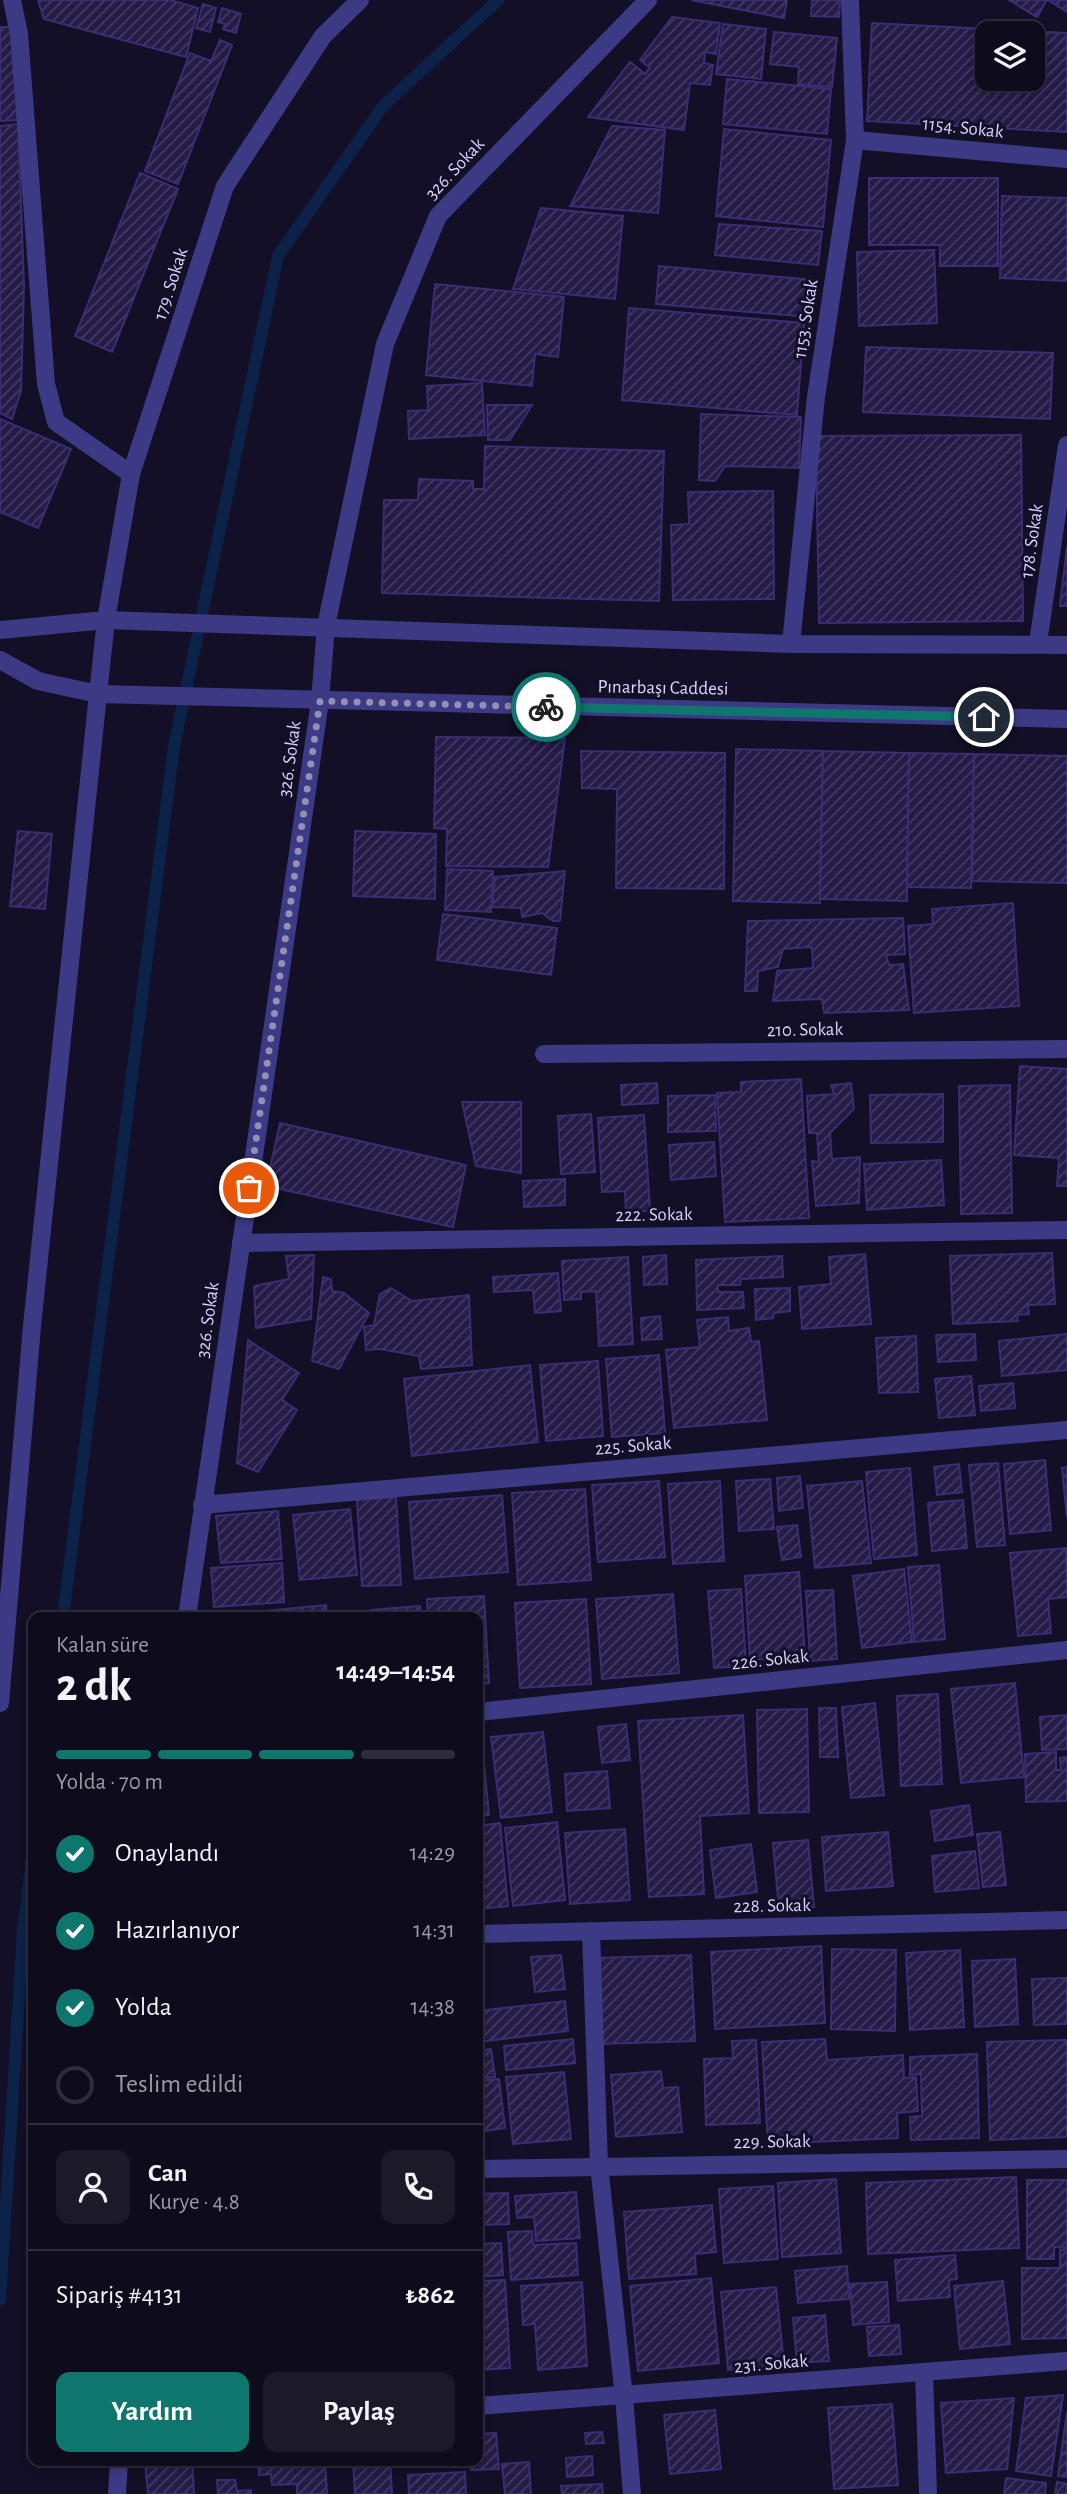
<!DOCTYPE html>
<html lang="tr">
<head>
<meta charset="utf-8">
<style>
  body { margin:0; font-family:"Alegreya Sans",sans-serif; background:#1c1929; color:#f1f3f6; height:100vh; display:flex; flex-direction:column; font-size:26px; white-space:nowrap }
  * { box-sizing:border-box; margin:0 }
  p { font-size:23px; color:#9b9ba3 }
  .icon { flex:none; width:38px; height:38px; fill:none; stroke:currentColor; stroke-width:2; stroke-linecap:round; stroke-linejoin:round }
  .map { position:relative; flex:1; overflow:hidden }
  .drawer { position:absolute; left:28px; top:1612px; width:455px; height:854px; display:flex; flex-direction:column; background:#0e0b1c; border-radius:14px; box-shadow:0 4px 10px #0003,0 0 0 2px #2e2b3b }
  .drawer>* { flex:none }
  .tools { position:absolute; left:975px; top:21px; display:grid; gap:14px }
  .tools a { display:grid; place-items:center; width:70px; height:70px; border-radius:14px; background:#0e0b1c; box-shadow:0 4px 10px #0003,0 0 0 2px #2e2b3b; font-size:35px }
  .pin { position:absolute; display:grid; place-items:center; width:60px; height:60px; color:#fff; margin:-30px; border:4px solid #fff; border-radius:50%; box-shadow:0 2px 7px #0007 }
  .courier { position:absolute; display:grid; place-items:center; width:70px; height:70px; margin:-35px; border:5px solid #0f766e; border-radius:50%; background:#fff; color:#222; box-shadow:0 2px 9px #0007 }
  .headline em { font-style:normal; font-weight:600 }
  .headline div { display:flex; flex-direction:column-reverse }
  .headline { display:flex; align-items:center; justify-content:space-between; height:119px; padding:0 28px }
  h1 { font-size:46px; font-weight:600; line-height:52px }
  .bar { display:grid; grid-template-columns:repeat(4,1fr); gap:10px 7px; align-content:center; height:84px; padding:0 28px }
  .bar i { height:9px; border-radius:5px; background:#2e2b3b }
  .bar .selected { background:#0f766e }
  .bar p { grid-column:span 4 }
  .line { display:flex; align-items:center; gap:18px; padding:0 28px; border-top:2px solid #2e2b3b }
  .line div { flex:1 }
  .round { display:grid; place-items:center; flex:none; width:74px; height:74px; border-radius:14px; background:#1c1929 }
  ol { padding:0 28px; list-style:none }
  li { display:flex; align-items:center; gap:21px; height:77px }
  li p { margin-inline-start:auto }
  li .icon { padding:7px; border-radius:50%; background:#0f766e; color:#fff; stroke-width:4 }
  li:last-child { color:#9b9ba3 }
  li i { width:38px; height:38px; border:4px solid #2e2b3b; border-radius:50% }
  .action { display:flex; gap:14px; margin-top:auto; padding:14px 28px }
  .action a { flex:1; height:80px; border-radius:14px; background:#0f766e; color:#fff; font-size:28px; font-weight:600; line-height:80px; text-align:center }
  .action a+a { background:#1c1929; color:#f1f3f6 }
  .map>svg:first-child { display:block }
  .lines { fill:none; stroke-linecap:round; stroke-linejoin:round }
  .stream { stroke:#0c2248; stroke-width:12 }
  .building { fill:url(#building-hatch); stroke:#3b2d73; stroke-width:2; fill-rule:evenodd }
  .minor { stroke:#3d3a85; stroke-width:18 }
  .tertiary { stroke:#3d3a85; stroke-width:18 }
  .done { stroke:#948fb3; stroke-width:7; stroke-dasharray:0 12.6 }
  .route { stroke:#0f766e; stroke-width:9 }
  .labels { text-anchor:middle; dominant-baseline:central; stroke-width:6; stroke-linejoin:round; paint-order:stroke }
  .street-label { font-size:19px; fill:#d9d4ff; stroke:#130f26 }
</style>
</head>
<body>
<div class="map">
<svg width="1067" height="2494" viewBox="0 0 1067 2494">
  <defs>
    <pattern id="building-hatch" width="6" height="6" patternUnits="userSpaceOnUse" patternTransform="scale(1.75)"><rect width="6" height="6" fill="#241b47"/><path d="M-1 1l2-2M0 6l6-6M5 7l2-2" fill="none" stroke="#433b63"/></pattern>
  </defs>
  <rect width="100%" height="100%" fill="#130f26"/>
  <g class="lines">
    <g class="stream">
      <polyline points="63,1617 174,746 278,256 383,106 498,0"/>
      <polyline points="0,2300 23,1931 33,1850"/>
    </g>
  </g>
  <g class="building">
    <polygon points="38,0 170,0 198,8 186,57 44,19"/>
    <polygon points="691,0 787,0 784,18"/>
    <polygon points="812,0 840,0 839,17 811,16"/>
    <polygon points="1009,0 1047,0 1037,17"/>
    <polygon points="1048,0 1067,0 1067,12"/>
    <polygon points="203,4 216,8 210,32 196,28"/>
    <polygon points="222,8 241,14 236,33 223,29 225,24 218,22"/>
    <polygon points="672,17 720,23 716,54 705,52 704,63 713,65 710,85 690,83 684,130 588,117 630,62 645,74 650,68 640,60"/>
    <path d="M872,23L1067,33V132L867,121ZM987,33H1032V79H987Z"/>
    <polygon points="723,24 766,29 761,79 716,74"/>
    <polygon points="0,27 12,27 18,120 0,121"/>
    <polygon points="774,32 837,38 832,87 798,84 799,67 770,64"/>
    <polygon points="220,40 232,45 178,184 145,171 190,53 211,61"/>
    <polygon points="727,79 831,89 827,134 723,124"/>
    <polygon points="18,124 24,286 21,391 12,419 0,413 0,126"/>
    <polygon points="612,126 665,130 658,213 570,206"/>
    <polygon points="724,129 831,140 823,227 716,216"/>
    <polygon points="140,173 178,189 112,352 75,336"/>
    <polygon points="869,178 998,178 998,266 940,266 940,245 869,245"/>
    <polygon points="1002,196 1067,198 1067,281 1000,278"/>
    <polygon points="541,208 623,216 615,299 513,289"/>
    <polygon points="719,224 822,231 818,265 715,255"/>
    <polygon points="934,250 937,323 859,326 857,252"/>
    <polygon points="659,266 813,280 809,317 656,304"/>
    <polygon points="435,284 564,297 558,357 535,354 532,386 426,375"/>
    <polygon points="629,308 804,323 797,415 622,400"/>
    <polygon points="866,347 1053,353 1050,419 863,412"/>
    <polygon points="482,383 485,435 409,439 408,411 428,410 427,386"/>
    <polygon points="487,405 532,405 510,440 488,440"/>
    <polygon points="701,414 801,417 799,468 725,466 715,481 699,480"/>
    <polygon points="0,419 71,449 38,528 0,512"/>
    <polygon points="1021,435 1023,621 819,623 816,436"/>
    <polygon points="485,446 664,451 659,601 382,593 384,500 418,500 419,479 473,481 473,489 484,489"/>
    <polygon points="773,491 774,599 673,600 671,525 689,524 688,492"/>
    <polygon points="1067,546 1067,606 1060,606"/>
    <polygon points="436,737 565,738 548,867 446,866 447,829 434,828"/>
    <polygon points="736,749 823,751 820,903 733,901"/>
    <polygon points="581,751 725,753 724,889 616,888 617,789 582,788"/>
    <polygon points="823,751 909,753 907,901 820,899"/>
    <polygon points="909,753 974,754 971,888 907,887"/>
    <polygon points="974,754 1067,756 1067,883 972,881"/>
    <polygon points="18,831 52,834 45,909 10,906"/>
    <polygon points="355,831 436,834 435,899 353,896"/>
    <polygon points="447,869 493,871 491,912 445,910"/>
    <polygon points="565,871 560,921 553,921 542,913 522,917 521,908 492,907 495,877"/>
    <polygon points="1013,903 1019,1006 914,1013 908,926 933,924 932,909"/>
    <polygon points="443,914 557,928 551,975 437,960"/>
    <polygon points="903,918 905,954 886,955 889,965 903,964 909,1010 824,1013 822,999 773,1001 777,971 813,968 812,947 783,949 778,967 758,971 757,991 745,991 748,921"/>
    <polygon points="1020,1066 1067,1069 1067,1186 1057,1186 1059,1158 1014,1155"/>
    <polygon points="801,1079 809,1218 725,1222 717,1093 741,1092 741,1082"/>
    <polygon points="657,1083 658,1103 622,1105 621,1085"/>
    <polygon points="851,1083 854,1109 830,1133 832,1159 860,1157 859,1203 816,1206 812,1161 819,1162 817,1133 809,1133 807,1096 834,1094 831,1085"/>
    <polygon points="1010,1085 1012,1213 961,1214 959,1086"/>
    <polygon points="943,1094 943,1142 871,1143 870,1095"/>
    <polygon points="715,1095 716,1131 668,1132 668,1096"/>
    <polygon points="462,1102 521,1102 521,1173 476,1166"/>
    <polygon points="591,1114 595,1172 561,1174 558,1116"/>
    <polygon points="644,1115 650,1211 626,1212 625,1191 602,1192 598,1118"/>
    <polygon points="280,1123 466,1165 453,1227 266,1186"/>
    <polygon points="714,1142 716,1176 671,1180 669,1145"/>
    <polygon points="941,1160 944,1205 867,1210 864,1164"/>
    <polygon points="565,1179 565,1205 524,1207 523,1181"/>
    <polygon points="1052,1253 1055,1304 1028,1305 1029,1314 1017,1315 1018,1321 953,1324 950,1256"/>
    <polygon points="865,1254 871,1324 802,1329 799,1287 831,1284 829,1257"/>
    <polygon points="314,1255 311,1319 256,1328 254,1286 289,1279 286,1256"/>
    <polygon points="666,1255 667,1284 644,1285 643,1257"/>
    <polygon points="782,1256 783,1277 741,1279 740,1285 718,1285 718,1292 743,1292 744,1308 697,1310 696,1260"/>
    <polygon points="628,1257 633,1344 599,1346 596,1291 581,1292 581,1299 564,1300 562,1261"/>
    <polygon points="558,1273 561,1311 535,1313 533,1290 494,1292 493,1277"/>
    <polygon points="323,1277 331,1279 332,1291 344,1293 369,1313 339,1369 312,1361"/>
    <polygon points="391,1288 412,1301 469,1295 472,1365 421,1369 419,1356 380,1349 366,1350 364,1327 374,1325 380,1294"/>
    <polygon points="790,1288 790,1311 774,1313 773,1318 756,1320 755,1289"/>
    <polygon points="660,1316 662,1339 642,1340 641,1318"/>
    <polygon points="728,1317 729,1331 749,1328 751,1342 759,1341 767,1420 674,1428 666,1350 700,1347 697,1320"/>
    <polygon points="975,1334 976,1360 938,1362 936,1335"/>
    <polygon points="1067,1334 1067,1370 1002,1376 999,1341"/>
    <polygon points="916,1336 918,1392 879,1393 876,1338"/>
    <polygon points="248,1340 299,1373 282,1400 297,1410 258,1472 237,1463"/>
    <polygon points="659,1355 665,1433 612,1437 606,1359"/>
    <polygon points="598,1361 603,1436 546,1441 540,1365"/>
    <polygon points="530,1365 538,1442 412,1456 404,1379"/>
    <polygon points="971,1376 975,1415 939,1418 935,1379"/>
    <polygon points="1013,1383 1015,1408 981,1411 979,1386"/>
    <polygon points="1045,1460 1051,1530 1010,1534 1004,1464"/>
    <polygon points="998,1463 1005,1545 977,1547 969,1465"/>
    <polygon points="959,1464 962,1492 937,1495 934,1467"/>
    <polygon points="1067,1467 1067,1518 1062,1468"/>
    <polygon points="910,1468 917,1555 874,1559 866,1472"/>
    <polygon points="800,1476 803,1508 779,1511 777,1478"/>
    <polygon points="770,1479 774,1529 739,1531 736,1481"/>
    <polygon points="659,1481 665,1557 598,1562 592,1485"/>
    <polygon points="720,1481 724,1561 673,1564 668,1484"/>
    <polygon points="862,1481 871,1563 815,1568 807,1486"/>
    <polygon points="585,1489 591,1580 518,1585 512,1493"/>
    <polygon points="502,1495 508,1572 415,1579 409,1502"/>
    <polygon points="396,1497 401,1585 362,1586 357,1500"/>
    <polygon points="963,1500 967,1548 932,1551 928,1503"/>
    <polygon points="350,1509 357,1575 300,1580 293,1515"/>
    <polygon points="278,1511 282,1559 221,1563 216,1516"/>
    <polygon points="797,1525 801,1557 782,1560 777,1527"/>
    <polygon points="1066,1548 1067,1597 1048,1599 1051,1633 1018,1636 1010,1553"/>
    <polygon points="282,1563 284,1602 214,1607 211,1568"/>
    <polygon points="939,1565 945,1639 914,1642 908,1567"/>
    <polygon points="904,1569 912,1642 862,1648 853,1576"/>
    <polygon points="799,1572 805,1656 750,1660 745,1576"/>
    <polygon points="741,1589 746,1666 714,1668 708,1591"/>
    <polygon points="833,1590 837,1659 810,1661 806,1591"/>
    <polygon points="673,1594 679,1673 602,1679 596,1599"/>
    <polygon points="484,1596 489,1683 478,1684 478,1617 428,1617 427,1599"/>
    <polygon points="586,1599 591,1684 520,1688 515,1603"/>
    <polygon points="326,1605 327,1617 211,1617 211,1616"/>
    <polygon points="420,1606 421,1617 372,1617 371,1610"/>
    <polygon points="1015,1683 1024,1777 961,1783 951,1689"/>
    <polygon points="938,1694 942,1784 901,1786 897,1696"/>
    <polygon points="875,1703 884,1795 851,1798 842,1707"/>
    <polygon points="819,1708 836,1708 838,1757 820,1757"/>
    <polygon points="807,1709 809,1812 759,1813 757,1710"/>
    <polygon points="743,1715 749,1813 700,1816 704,1894 649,1897 638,1721"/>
    <polygon points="1067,1715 1067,1749 1042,1750 1040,1717"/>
    <polygon points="626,1724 630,1760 602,1763 598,1727"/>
    <polygon points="543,1732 552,1812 501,1818 491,1737"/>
    <polygon points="478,1733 481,1733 489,1815 478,1816"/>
    <polygon points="1056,1752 1056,1770 1061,1770 1060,1758 1067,1757 1067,1801 1026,1802 1025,1754"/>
    <polygon points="607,1771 610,1808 567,1811 565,1774"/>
    <polygon points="969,1805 973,1835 935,1841 931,1811"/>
    <polygon points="557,1822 565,1900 513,1906 505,1828"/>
    <polygon points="500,1823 508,1906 478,1909 478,1826"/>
    <polygon points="625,1829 630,1900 570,1904 565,1833"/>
    <polygon points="888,1832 893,1886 826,1891 822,1837"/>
    <polygon points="1000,1832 1006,1885 983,1887 977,1834"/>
    <polygon points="808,1840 814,1907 779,1910 773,1843"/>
    <polygon points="751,1844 757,1892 716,1898 710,1850"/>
    <polygon points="975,1851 979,1888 935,1892 932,1856"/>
    <polygon points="821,1946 825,2023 715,2029 711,1952"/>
    <polygon points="832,1949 896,1950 895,2031 831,2029"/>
    <polygon points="960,1950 964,2027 910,2030 906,1953"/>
    <polygon points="561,1955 565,1989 535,1992 531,1957"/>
    <polygon points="691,1955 695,2041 598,2044 596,1958"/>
    <polygon points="1015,1959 1018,2024 975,2027 972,1961"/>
    <polygon points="1067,1978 1067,2024 1034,2025 1032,1979"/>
    <polygon points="565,2001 568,2031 478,2042 478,2011"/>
    <polygon points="573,2039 575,2063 506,2070 504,2046"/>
    <polygon points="825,2039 827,2060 903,2055 904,2078 916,2077 918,2111 897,2113 898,2138 768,2144 762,2042"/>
    <polygon points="756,2040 760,2123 706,2125 704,2059 733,2058 732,2041"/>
    <polygon points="1067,2040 1067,2137 990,2140 987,2042"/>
    <polygon points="491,2049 495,2077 478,2079 478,2051"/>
    <polygon points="977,2054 979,2138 911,2140 910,2117 922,2116 921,2074 910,2075 910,2057"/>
    <polygon points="661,2071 663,2088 678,2087 682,2132 616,2137 611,2075"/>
    <polygon points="564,2072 571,2139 513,2144 506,2077"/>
    <polygon points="499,2079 505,2128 478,2132 478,2081"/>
    <polygon points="1016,2177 1019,2248 868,2254 866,2183"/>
    <polygon points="836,2179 841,2253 782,2257 778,2183"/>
    <polygon points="1027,2180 1067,2180 1067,2248 1054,2247 1054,2259 1027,2259"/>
    <polygon points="773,2186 778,2259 724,2263 719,2189"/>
    <polygon points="576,2192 580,2238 536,2241 534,2217 517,2218 515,2196"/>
    <polygon points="508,2193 509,2224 478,2225 478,2194"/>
    <polygon points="712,2205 716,2252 695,2254 696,2274 629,2279 624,2212"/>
    <polygon points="532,2231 533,2245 576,2243 578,2275 511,2280 508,2232"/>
    <polygon points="501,2243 503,2275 478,2277 478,2244"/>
    <polygon points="1060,2250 1067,2250 1067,2338 1022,2339 1022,2268 1060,2268"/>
    <polygon points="955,2255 957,2279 949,2280 950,2297 898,2301 895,2260"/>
    <polygon points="847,2266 849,2299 798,2303 795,2271"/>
    <polygon points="711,2278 719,2363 638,2371 630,2286"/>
    <polygon points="505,2280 510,2368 478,2370 478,2281"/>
    <polygon points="1003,2281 1010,2344 960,2349 954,2286"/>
    <polygon points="582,2282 587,2366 538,2370 535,2324 523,2325 521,2286"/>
    <polygon points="887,2282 889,2322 853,2325 850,2284"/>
    <polygon points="776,2287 784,2365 728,2370 721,2292"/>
    <polygon points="825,2315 829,2361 797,2363 793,2318"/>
    <polygon points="899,2325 901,2354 869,2356 867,2327"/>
    <polygon points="1063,2395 1051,2476 1016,2471 1026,2398"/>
    <polygon points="1014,2398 1007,2469 946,2473 941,2403"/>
    <polygon points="892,2404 898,2485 834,2489 828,2408"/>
    <polygon points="715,2410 721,2469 670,2474 664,2415"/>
    <polygon points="1067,2411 1067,2477 1058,2476"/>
    <polygon points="602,2432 604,2443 586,2444 585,2433"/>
    <polygon points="496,2433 499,2469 471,2470 470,2460 478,2460 478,2434"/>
    <polygon points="592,2456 593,2475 567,2477 566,2458"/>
    <polygon points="145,2460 192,2460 194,2494 148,2494"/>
    <polygon points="258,2460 325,2460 327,2494 297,2494 297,2484 272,2485 271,2474 259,2475"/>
    <polygon points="353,2460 390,2460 392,2494 355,2494"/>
    <polygon points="529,2462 531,2494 505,2494 502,2464"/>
    <polygon points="465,2472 466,2494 409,2494 408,2475"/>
    <polygon points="1006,2478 1046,2483 1045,2494 1004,2494"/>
    <polygon points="217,2480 235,2480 237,2491 251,2490 251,2494 218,2494"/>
    <polygon points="1057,2482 1067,2484 1067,2494 1055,2494"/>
    <polygon points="602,2484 603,2494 562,2494 561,2486"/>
  </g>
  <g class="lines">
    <g class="minor">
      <polyline points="12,0 19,34 46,384 56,422 131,474"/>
      <polyline points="855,140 1067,159"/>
      <polyline points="1038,643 1067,445"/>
      <polyline points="791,644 816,397 855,140 850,0"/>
      <polyline points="544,1054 1067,1049"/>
      <polyline points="241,1243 1067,1230"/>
      <polyline points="202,1505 1067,1430"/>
      <polyline points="478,1712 1067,1650"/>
      <polyline points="591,1931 599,2165 624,2397 632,2494"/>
      <polyline points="478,1934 1067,1920"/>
      <polyline points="478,2169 1067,2159"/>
      <polyline points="924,2372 928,2494"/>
      <polyline points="478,2406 1067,2361"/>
    </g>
    <g class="tertiary">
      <polyline points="0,630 106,620 791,644 1067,645"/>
      <polyline points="0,660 38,681 98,694 1067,719"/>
      <polyline points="187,1617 320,701 326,626 385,344 438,216 648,0"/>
      <polyline points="0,1703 32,1326 98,694 106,620 131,474 225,186 323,36 360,0"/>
      <polyline points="117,2494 119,2460"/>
    </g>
  </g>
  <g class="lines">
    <polyline class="done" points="249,1188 320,701 546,707"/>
    <polyline class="route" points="546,707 984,717"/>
  </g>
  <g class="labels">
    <g class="street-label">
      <text transform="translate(963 128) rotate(6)">1154. Sokak</text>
      <text transform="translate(455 169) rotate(-47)">326. Sokak</text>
      <text transform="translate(171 284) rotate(-72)">179. Sokak</text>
      <text transform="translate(806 319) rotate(-81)">1153. Sokak</text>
      <text transform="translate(1032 541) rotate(-82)">178. Sokak</text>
      <text transform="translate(663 688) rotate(1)">Pınarbaşı Caddesi</text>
      <text transform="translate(290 759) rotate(-82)">326. Sokak</text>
      <text transform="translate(805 1030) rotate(-1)">210. Sokak</text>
      <text transform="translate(654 1215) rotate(-1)">222. Sokak</text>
      <text transform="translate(208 1320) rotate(-82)">326. Sokak</text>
      <text transform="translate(633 1446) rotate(-5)">225. Sokak</text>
      <text transform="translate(770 1660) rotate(-6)">226. Sokak</text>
      <text transform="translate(772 1906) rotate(-1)">228. Sokak</text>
      <text transform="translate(772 2142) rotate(-1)">229. Sokak</text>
      <text transform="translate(771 2364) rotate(-5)">231. Sokak</text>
    </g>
  </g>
</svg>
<div class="tools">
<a><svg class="icon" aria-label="layers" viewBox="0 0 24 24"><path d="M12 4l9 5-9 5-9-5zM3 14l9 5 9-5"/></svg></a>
</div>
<div class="pin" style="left:249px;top:1188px;background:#ea580c"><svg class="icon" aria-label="bag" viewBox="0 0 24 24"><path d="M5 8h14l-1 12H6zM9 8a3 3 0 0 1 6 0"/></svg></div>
<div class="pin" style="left:984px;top:717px;background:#1f2937"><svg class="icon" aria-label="home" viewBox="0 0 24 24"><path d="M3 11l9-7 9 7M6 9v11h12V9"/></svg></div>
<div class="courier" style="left:546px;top:707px"><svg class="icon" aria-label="bike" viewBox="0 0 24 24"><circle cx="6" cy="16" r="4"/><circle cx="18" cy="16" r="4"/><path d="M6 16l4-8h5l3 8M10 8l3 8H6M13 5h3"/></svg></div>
<section class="drawer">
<div class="headline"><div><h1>2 dk</h1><p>Kalan süre</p></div><em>14:49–14:54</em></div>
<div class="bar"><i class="selected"></i><i class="selected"></i><i class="selected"></i><i></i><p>Yolda · 70 m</p></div>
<ol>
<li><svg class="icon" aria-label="check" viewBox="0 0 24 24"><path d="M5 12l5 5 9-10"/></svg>Onaylandı<p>14:29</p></li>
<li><svg class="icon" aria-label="check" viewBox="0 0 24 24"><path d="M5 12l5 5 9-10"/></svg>Hazırlanıyor<p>14:31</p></li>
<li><svg class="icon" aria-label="check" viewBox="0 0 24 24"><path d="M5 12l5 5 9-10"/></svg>Yolda<p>14:38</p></li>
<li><i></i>Teslim edildi</li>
</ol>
<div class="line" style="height:126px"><a class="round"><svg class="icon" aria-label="person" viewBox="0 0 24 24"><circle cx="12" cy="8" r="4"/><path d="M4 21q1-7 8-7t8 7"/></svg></a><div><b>Can</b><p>Kurye · 4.8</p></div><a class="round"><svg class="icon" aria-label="phone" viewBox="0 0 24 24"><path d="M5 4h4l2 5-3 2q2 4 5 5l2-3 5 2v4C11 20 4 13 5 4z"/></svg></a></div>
<div class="line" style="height:91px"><div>Sipariş #4131</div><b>₺862</b></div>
<div class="action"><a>Yardım</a><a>Paylaş</a></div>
</section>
</div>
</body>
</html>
